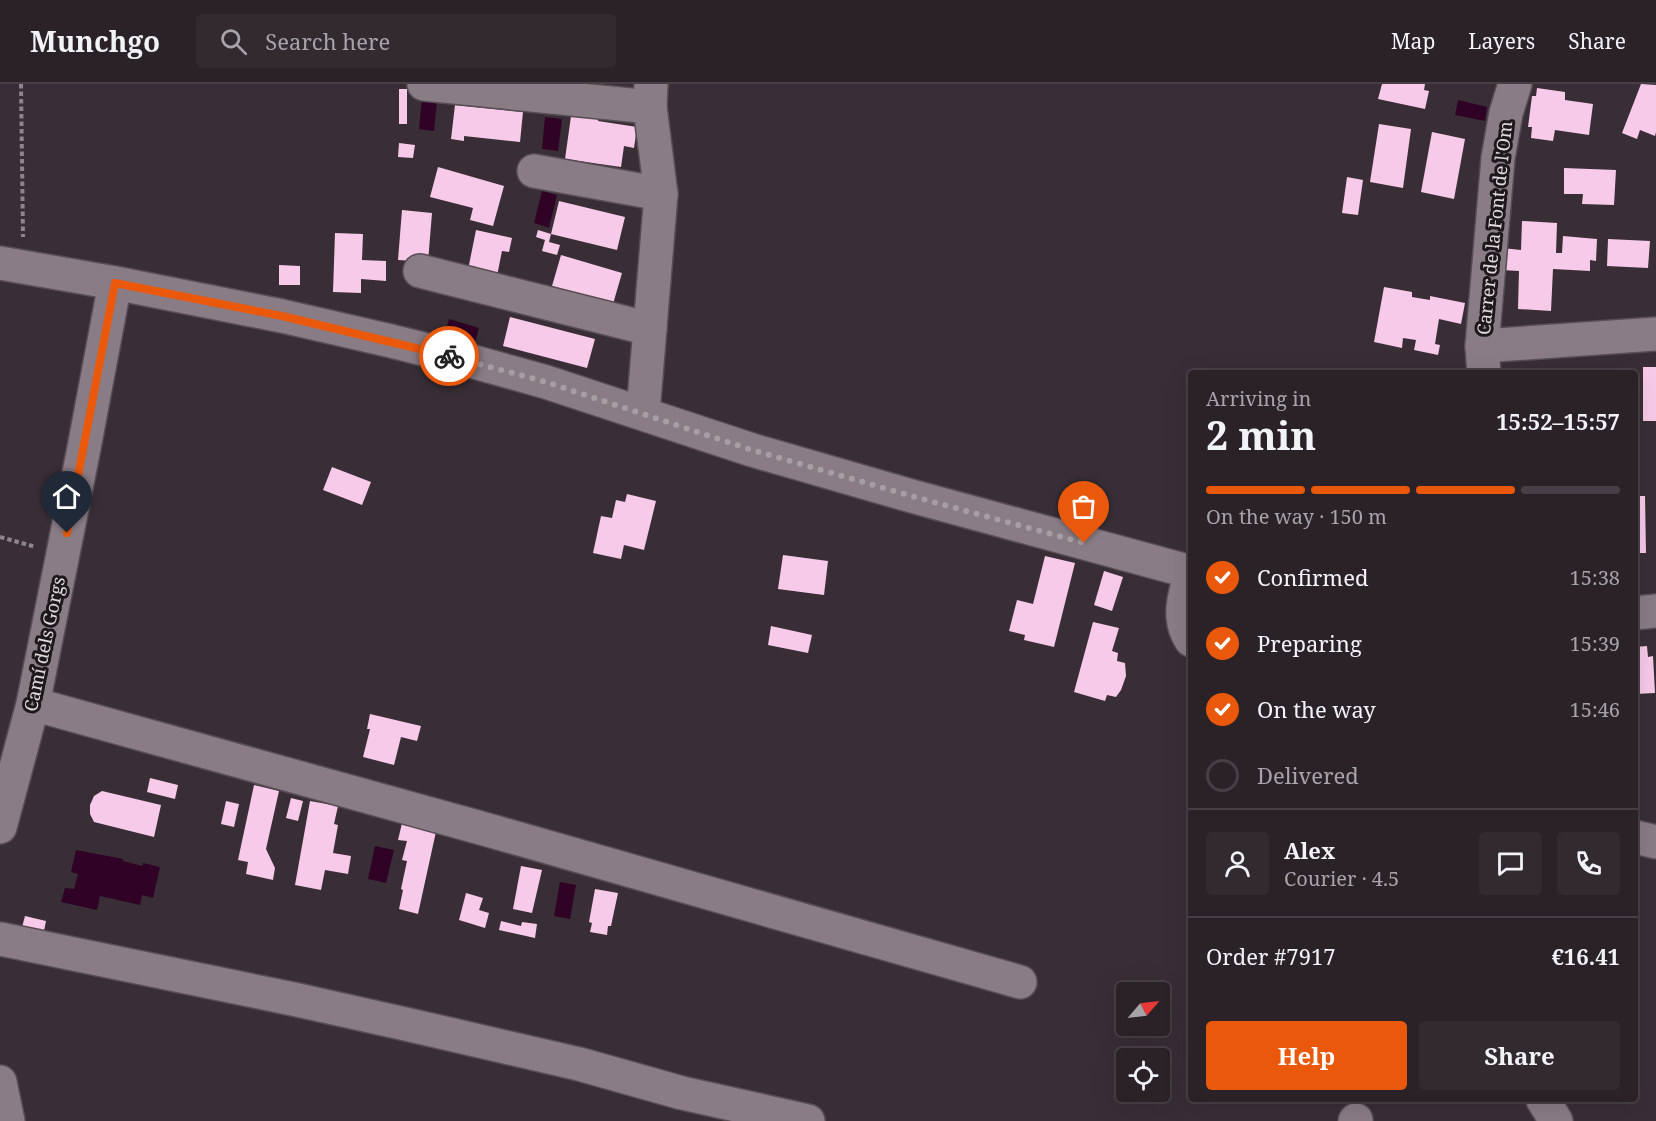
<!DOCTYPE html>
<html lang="en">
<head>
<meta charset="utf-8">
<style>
  body { margin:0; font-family:"Noto Serif",serif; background:#332a30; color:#f1f3f6; height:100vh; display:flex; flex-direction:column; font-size:22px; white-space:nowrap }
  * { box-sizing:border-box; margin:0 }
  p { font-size:20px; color:#a6a4a8 }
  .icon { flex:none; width:33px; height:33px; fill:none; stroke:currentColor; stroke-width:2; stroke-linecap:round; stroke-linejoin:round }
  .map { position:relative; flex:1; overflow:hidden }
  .details { position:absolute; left:1188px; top:286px; width:450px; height:732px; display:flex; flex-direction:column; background:#2b2228; border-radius:6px; box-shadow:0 6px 24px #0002,0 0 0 2px #473f45 }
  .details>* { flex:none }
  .needle { width:39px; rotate:62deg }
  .tools { position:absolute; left:1116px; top:898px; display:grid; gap:12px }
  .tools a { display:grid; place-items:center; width:54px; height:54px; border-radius:6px; background:#2b2228; box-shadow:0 6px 24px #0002,0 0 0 2px #473f45; font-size:30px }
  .pin { position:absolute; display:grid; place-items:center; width:51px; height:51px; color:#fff; margin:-62px -26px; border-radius:50% 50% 50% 0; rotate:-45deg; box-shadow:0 0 6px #0007 }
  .pin .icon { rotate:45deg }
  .courier { position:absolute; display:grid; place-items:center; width:60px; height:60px; margin:-30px; border:4px solid #ea580c; border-radius:50%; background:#fff; color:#222; box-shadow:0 2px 8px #0007 }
  .overview em { font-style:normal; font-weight:700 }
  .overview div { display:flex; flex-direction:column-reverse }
  .overview { display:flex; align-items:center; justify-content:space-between; height:102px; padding:0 18px }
  h1 { font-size:39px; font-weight:700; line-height:45px }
  .bar { display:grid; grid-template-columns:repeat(4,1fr); gap:9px 6px; align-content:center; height:72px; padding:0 18px }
  .bar i { height:8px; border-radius:4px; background:#473f45 }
  .bar .active { background:#ea580c }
  .bar p { grid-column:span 4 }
  .line { display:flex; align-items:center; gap:15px; padding:0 18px; border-top:2px solid #473f45 }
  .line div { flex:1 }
  .round { display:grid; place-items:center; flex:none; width:63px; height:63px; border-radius:6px; background:#332a30 }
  ol { padding:0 18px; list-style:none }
  li { display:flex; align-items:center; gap:18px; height:66px }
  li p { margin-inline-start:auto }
  li .icon { padding:6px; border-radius:50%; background:#ea580c; color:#fff; stroke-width:4 }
  li:last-child { color:#a6a4a8 }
  li i { width:33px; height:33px; border:3px solid #473f45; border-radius:50% }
  .button { display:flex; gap:12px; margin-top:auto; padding:12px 18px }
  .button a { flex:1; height:69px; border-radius:6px; background:#ea580c; color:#fff; font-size:24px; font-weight:700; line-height:69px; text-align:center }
  .button a+a { background:#332a30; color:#f1f3f6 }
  header { display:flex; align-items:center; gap:36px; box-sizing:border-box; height:84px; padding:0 30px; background:#2b2228; border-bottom:2px solid #473f45 }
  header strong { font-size:28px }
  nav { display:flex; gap:33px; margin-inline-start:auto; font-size:21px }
  .search { width:420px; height:54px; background:#332a30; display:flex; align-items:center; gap:15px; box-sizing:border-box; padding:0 21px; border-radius:6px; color:#a6a4a8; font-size:22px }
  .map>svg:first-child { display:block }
  .water { fill:#2f0226 }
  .building { fill:#f8cae9 }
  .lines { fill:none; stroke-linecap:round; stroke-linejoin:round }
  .minor-casing { stroke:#574d53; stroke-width:36 }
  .path { stroke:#8e848b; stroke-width:4; stroke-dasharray:4.5 3; stroke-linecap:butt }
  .minor { stroke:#8a7c85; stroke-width:33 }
  .done { stroke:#a79ea4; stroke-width:6; stroke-dasharray:0 10.8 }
  .route { stroke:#ea580c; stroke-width:8 }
  .labels { text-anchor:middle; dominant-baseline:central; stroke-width:6; stroke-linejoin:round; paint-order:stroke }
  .street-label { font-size:18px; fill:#e2dadf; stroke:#1d181c }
</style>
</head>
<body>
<header>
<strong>Munchgo</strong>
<div class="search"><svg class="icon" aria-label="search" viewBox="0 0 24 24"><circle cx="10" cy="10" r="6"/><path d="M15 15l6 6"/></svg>Search here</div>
<nav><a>Map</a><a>Layers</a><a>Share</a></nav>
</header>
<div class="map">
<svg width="1656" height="1037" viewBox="0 0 1656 1037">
  <rect width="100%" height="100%" fill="#392e36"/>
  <g class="water">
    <polygon points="422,15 437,17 434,47 419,45"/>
    <polygon points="1458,16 1487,23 1485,37 1455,31"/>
    <polygon points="545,33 562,35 558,67 542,65"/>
    <polygon points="542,107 557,111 549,144 534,139"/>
    <polygon points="449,235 479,244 475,259 445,250"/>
    <polygon points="375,762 394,766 386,799 368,795"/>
    <polygon points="76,766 123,775 123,777 142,782 143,779 160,783 153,814 142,811 140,821 100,812 97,826 61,818 65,804 74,805 78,790 71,788"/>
    <polygon points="560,798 576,801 570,835 554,832"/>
  </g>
  <g class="building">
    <polygon points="1382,0 1425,0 1424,6 1429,7 1425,25 1378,15"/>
    <polygon points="1641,0 1656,1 1656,48 1655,52 1640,46 1637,55 1622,49"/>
    <polygon points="1537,4 1565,8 1565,16 1593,20 1589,51 1555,46 1553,57 1531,54 1532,43 1528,43 1532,12 1536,12"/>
    <rect x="399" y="5" width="8" height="35"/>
    <polygon points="455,21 523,28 520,58 464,52 464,57 451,55"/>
    <polygon points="572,25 600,29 598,37 637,43 634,64 624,62 621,83 565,75"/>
    <polygon points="1379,40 1411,45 1403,104 1370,98"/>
    <polygon points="1432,48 1465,55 1454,115 1421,108"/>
    <polygon points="399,59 415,61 413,74 398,73"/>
    <polygon points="438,83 504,102 493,142 470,136 473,124 430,113"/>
    <polygon points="1564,84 1616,86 1614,121 1582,120 1583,110 1564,110"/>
    <polygon points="1347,93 1363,96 1358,131 1342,129"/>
    <polygon points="559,117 625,133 617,166 551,150 549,158 560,161 557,171 542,167 545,156 536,153 538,146 551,150"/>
    <polygon points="402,126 432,129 428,178 398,176"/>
    <polygon points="1522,137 1557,139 1556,169 1562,169 1563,152 1597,155 1596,177 1590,176 1590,187 1553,185 1551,227 1518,225 1519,187 1501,186 1502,164 1521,166"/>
    <polygon points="476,146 512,154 509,168 502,167 496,197 467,191"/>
    <polygon points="335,149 363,150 362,176 386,177 386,197 361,195 361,209 333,208"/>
    <polygon points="1608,155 1650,157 1648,184 1607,182"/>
    <polygon points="561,171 622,189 613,220 552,202"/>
    <polygon points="279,181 300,182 300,201 279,201"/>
    <polygon points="1384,203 1412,208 1412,213 1430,216 1430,212 1465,219 1461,240 1439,235 1435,260 1440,261 1438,271 1414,266 1416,256 1403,254 1402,264 1374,258"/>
    <polygon points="510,233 595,255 587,284 503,262"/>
    <rect x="1643" y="283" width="13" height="54"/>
    <polygon points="332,383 371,398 362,421 323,406"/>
    <polygon points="627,410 656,417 644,466 624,461 621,475 593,469 601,432 612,434 616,416 625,418"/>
    <polygon points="1635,412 1645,412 1646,469 1635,469"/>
    <polygon points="783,471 828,477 824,511 778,505"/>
    <polygon points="1045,472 1075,479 1054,563 1024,556 1025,551 1009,547 1017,516 1033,520"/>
    <polygon points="1104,487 1123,493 1112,527 1094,521"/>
    <polygon points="1093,538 1119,544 1112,567 1118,569 1117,577 1125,579 1126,592 1121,606 1116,613 1107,611 1105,617 1074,608"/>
    <polygon points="771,542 812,551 808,569 768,561"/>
    <polygon points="1647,562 1648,573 1653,572 1655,609 1635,610 1635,563"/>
    <polygon points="370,630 421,642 417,657 401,653 394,681 363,673 370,645 367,645"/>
    <polygon points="150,694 178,701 175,715 147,708"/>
    <polygon points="254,701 279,707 266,765 275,784 273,796 246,790 248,778 238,776"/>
    <polygon points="102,707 161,721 154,753 94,738 90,730 90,721 94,712"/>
    <polygon points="291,714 303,717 298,737 286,734"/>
    <polygon points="226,717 239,720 234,743 221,740"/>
    <polygon points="310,717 338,722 334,740 338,741 333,769 351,772 348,790 325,786 321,806 295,801"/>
    <polygon points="403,735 437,743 418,830 399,825 403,806 401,805 407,777 402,776 407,757 398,756"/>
    <polygon points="521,782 542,786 532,829 513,825"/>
    <polygon points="595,805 618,809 611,842 608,842 607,851 590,848 592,839 589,838"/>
    <polygon points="466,809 483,814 479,826 489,829 485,844 459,836"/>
    <polygon points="25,832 46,837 43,852 21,847"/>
    <polygon points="501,837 521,842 522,838 537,840 535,854 499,846"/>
  </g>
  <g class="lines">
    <defs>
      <g id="minor">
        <polyline points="424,0 650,23"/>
        <polyline points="534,87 661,110"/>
        <polyline points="0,179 115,199 282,232 391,257 467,276 546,298 752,366 915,413 1191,488"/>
        <polyline points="420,187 650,245"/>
        <polyline points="1482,262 1656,250"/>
        <polyline points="1484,290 1482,262 1498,74 1506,29 1515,0"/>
        <polyline points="643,329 661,110 650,23 651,0"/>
        <path d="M1191,490C1184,511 1177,535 1191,556"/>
        <polyline points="1635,529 1656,527"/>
        <polyline points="33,620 488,746 1020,898"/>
        <polyline points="0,743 33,620 84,364 115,199"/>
        <polyline points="1635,753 1656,758"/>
        <polyline points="0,855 293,915 401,939 579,980 682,1009 808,1037"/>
        <polyline points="0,998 8,1037"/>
        <polyline points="1543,1016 1556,1037"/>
        <polyline points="1355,1037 1356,1036"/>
      </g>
    </defs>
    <use href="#minor" class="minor-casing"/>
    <g class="path">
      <polyline points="21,0 23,153"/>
      <polyline points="0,453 36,463"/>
    </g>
    <use href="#minor" class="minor"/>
  </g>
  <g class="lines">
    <polyline class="done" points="449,272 546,298 752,366 915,413 1084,459"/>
    <polyline class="route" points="67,449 115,199 282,232 449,272"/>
  </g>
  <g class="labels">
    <g class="street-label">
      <text transform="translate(1494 144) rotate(-84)">Carrer de la Font de l'Om</text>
      <text transform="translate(44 560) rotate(-78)">Camí dels Gorgs</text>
    </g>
  </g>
</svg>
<div class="tools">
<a><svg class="needle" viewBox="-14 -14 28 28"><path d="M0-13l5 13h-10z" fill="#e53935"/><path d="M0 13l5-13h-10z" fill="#a6a4a8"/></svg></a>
<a><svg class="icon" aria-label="locate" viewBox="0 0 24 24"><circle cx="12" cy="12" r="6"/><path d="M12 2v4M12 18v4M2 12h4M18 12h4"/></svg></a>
</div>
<div class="pin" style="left:1084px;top:459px;background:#ea580c"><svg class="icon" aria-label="bag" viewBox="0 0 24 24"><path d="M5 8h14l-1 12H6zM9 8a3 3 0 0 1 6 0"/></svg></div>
<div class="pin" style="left:67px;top:449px;background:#1f2937"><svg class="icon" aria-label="home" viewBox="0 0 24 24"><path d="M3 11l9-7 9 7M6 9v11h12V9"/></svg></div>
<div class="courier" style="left:449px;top:272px"><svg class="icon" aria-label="bike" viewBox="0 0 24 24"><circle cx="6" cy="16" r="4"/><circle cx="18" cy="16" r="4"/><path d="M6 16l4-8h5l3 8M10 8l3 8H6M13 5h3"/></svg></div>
<section class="details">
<div class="overview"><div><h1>2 min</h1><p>Arriving in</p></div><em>15:52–15:57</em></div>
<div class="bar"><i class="active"></i><i class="active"></i><i class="active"></i><i></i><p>On the way · 150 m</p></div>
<ol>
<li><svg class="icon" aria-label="check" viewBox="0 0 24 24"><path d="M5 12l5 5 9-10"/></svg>Confirmed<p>15:38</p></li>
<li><svg class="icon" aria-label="check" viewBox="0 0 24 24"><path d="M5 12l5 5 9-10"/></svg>Preparing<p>15:39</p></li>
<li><svg class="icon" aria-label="check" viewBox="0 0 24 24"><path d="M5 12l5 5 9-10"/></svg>On the way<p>15:46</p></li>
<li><i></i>Delivered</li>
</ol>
<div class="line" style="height:108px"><a class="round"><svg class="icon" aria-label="person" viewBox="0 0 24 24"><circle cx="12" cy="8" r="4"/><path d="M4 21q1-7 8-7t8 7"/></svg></a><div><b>Alex</b><p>Courier · 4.5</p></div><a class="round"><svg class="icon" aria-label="chat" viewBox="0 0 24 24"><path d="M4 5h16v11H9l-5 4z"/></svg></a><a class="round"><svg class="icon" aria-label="phone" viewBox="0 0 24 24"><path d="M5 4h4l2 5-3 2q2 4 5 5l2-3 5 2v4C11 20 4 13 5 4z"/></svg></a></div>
<div class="line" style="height:78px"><div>Order #7917</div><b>€16.41</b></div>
<div class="button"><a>Help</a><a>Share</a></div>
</section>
</div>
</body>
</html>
